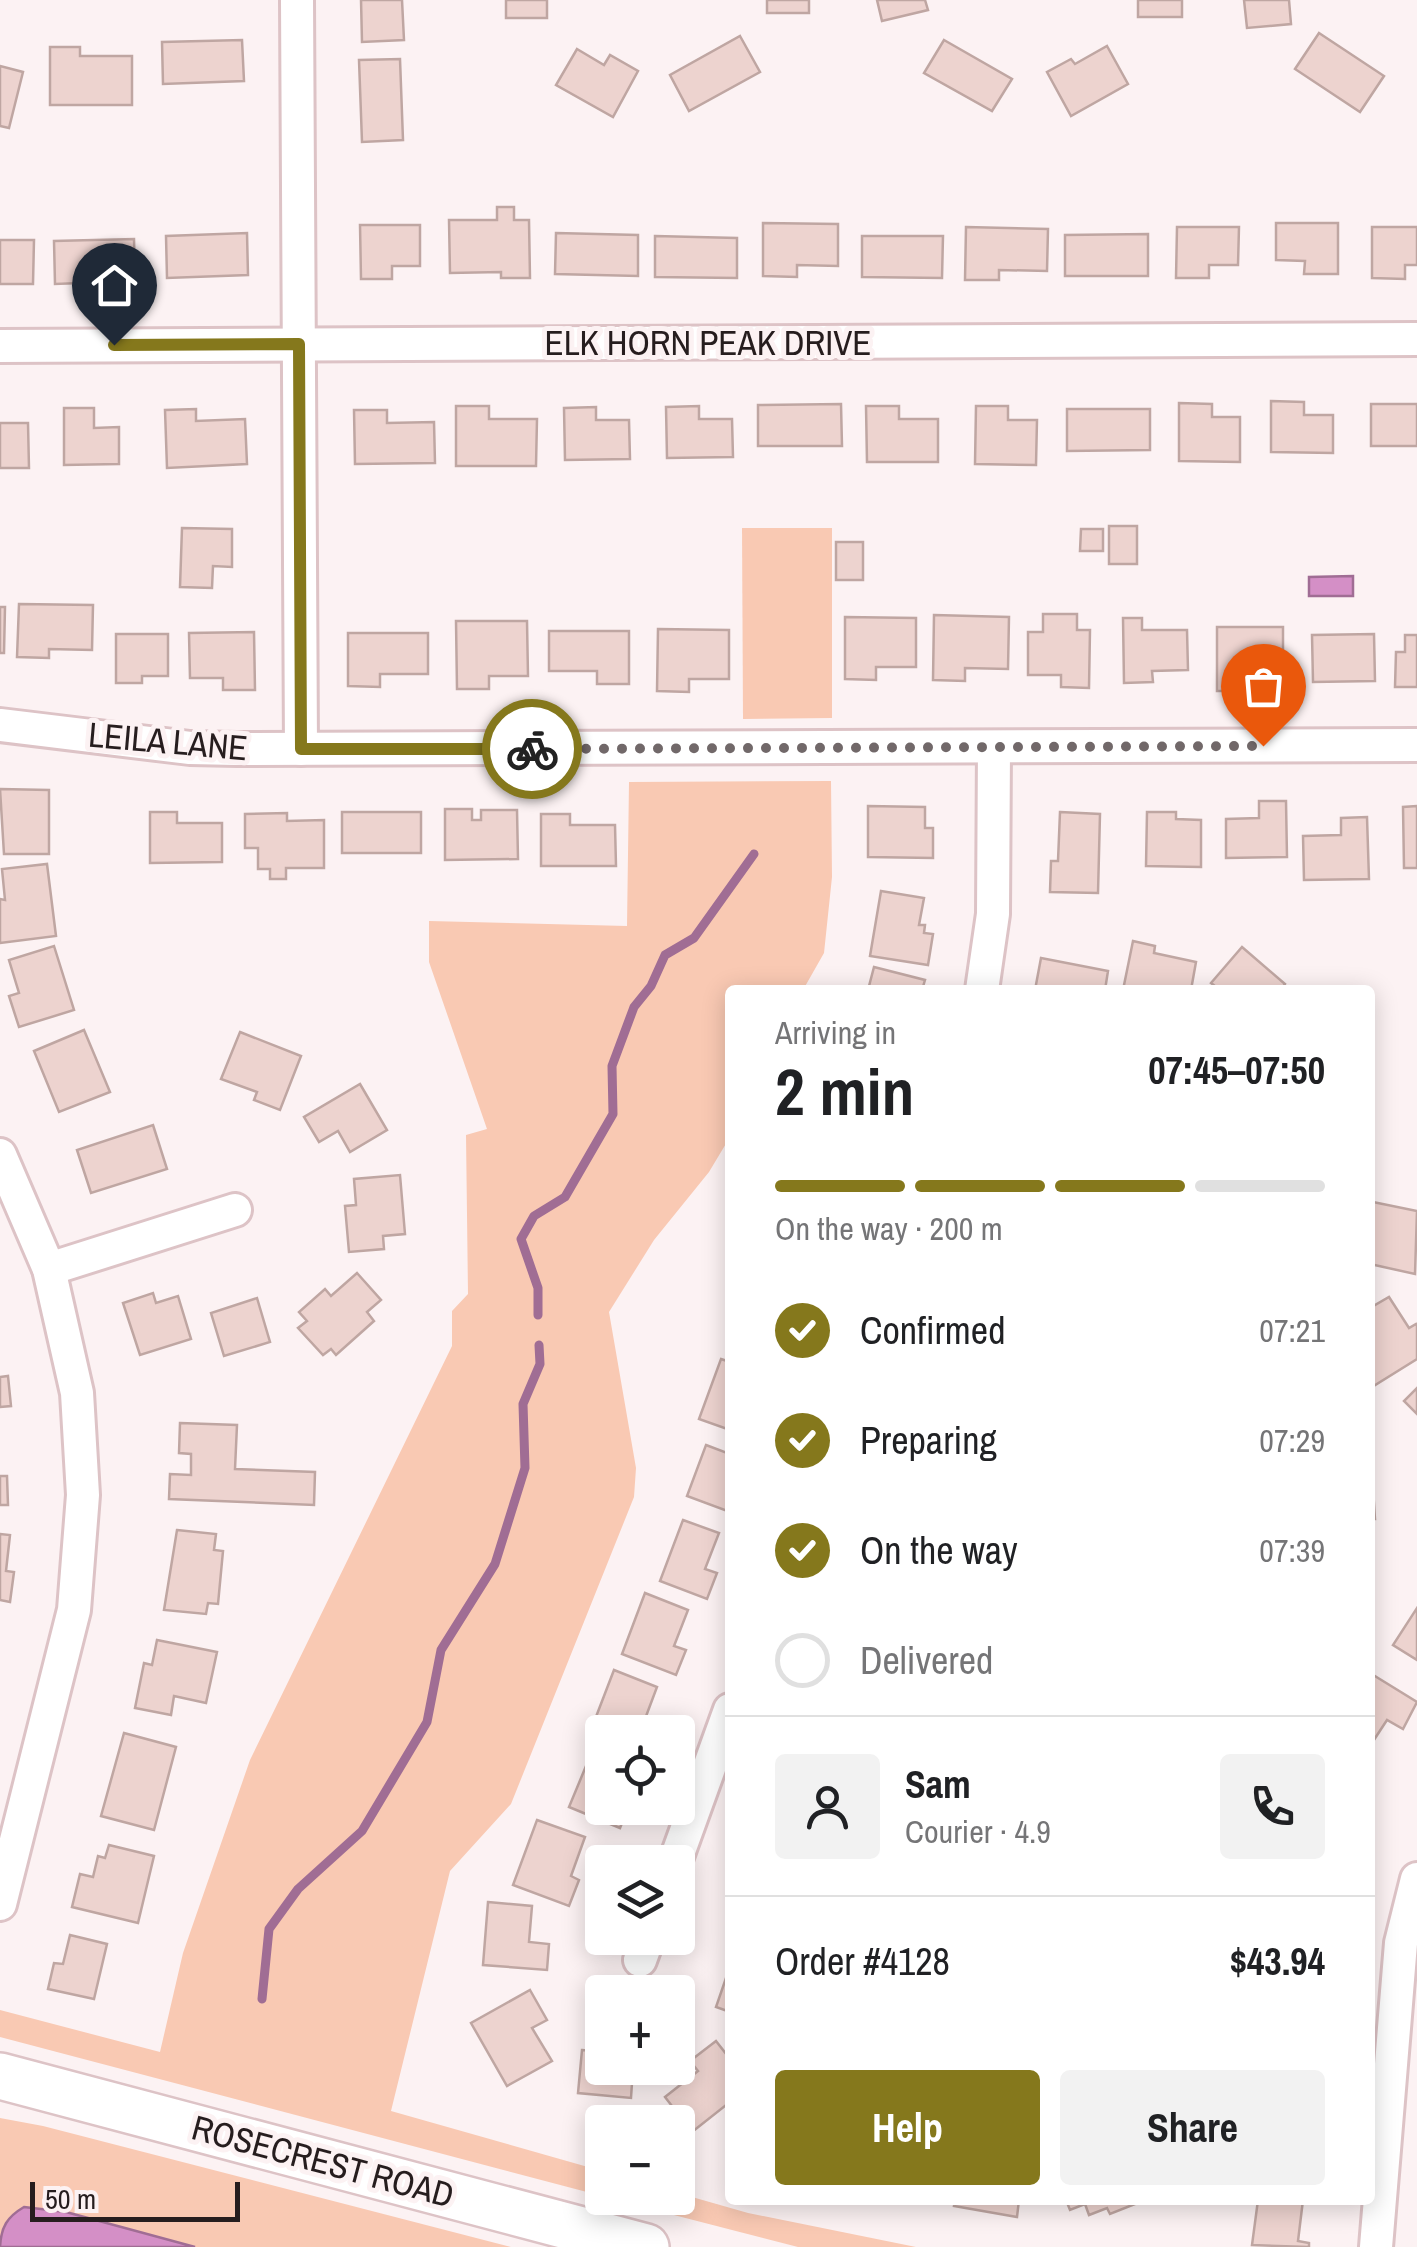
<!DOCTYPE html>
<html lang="en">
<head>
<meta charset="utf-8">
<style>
  body { margin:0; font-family:"Archivo Narrow",sans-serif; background:#f2f2f2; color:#202124; height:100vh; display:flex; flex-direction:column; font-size:38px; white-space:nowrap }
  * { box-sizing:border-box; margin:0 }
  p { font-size:32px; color:#757577 }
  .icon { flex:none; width:55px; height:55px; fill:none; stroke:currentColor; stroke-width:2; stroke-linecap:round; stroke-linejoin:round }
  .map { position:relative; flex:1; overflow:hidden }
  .details { position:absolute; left:725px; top:985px; width:650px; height:1220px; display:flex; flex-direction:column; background:#fff; border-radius:10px; box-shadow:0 5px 25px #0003 }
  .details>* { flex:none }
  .fabs { position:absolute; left:585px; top:1715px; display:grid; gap:20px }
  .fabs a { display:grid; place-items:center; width:110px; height:110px; border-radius:10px; background:#fff; box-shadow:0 5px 25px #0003; font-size:50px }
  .scale { position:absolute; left:30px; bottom:25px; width:210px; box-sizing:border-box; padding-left:10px; border:5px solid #261d1e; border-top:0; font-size:28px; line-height:35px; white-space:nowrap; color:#261d1e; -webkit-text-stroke:8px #fcf2f3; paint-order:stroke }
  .pin { position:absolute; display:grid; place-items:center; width:85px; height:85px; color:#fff; margin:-102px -42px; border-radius:50% 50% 50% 0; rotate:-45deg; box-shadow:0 0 10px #0007 }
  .pin .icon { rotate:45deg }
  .courier { position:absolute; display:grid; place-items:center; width:100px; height:100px; margin:-50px; border:8px solid #85781c; border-radius:50%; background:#fff; color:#222; box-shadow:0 2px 12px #0007 }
  .headline em { font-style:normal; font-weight:700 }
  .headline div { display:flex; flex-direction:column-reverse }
  .headline { display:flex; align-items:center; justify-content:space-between; height:170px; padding:0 50px }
  h1 { font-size:65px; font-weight:700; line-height:75px }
  .bar { display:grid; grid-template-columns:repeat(4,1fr); gap:15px 10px; align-content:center; height:120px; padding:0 50px }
  .bar i { height:12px; border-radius:8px; background:#e0e0e0 }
  .bar .active { background:#85781c }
  .bar p { grid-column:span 4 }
  .line { display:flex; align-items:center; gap:25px; padding:0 50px; border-top:2px solid #e0e0e0 }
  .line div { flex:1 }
  .round { display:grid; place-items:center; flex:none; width:105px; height:105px; border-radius:10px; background:#f2f2f2 }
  ol { padding:0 50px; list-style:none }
  li { display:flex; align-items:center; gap:30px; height:110px }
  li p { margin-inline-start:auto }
  li .icon { padding:10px; border-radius:50%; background:#85781c; color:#fff; stroke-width:4 }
  li:last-child { color:#757577 }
  li i { width:55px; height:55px; border:5px solid #e0e0e0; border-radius:50% }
  .button { display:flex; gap:20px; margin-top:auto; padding:20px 50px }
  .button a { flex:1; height:115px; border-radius:10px; background:#85781c; color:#fff; font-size:40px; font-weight:700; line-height:115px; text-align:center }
  .button a+a { background:#f2f2f2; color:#202124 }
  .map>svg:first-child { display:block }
  .green { fill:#f9c9b3 }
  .water { fill:#d48fc6; stroke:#a06d94; stroke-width:2.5 }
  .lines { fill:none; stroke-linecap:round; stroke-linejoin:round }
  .stream { stroke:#a06d94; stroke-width:9 }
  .building { fill:#edd3cf; stroke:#bfa6a2; stroke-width:2.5 }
  .street-casing { stroke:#ddc3c6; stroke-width:38 }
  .secondary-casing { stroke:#ddc3c6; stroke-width:50 }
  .street { stroke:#fff; stroke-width:32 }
  .secondary { stroke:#fff; stroke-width:45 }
  .done { stroke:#716869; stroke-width:10; stroke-dasharray:0 18 }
  .route { stroke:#85781c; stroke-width:12 }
  .labels { text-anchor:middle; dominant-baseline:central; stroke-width:10; stroke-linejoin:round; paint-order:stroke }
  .street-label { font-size:35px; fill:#261d1e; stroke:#fcf2f3 }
</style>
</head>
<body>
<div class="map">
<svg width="1417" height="2247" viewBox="0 0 1417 2247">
  <rect width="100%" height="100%" fill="#fcf2f3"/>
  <g class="green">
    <polygon points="742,528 832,528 832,718 743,719"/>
    <polygon points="831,781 832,877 824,953 803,990 730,990 730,1137 709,1172 654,1240 609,1312 636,1468 634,1497 511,1804 450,1871 391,2111 602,2171 602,2196 0,2037 0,2010 160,2052 183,1953 250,1760 452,1346 452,1311 468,1294 466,1135 487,1129 429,962 429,921 627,926 629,782"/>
    <polygon points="0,2118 43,2126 511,2247 0,2247"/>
    <polygon points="678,2193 748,2213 916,2247 798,2247 608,2198 678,2198"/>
  </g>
  <g class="water">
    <polygon points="1353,576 1353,596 1309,596 1309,577"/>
    <path d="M24,2207L66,2212L195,2247H0C1,2227 7,2217 24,2207Z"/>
  </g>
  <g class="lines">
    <g class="stream">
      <polyline points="538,1315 538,1288 521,1239 534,1216 565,1197 613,1114 612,1066 634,1007 651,986 665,955 694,938 754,854"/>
      <polyline points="262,1999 269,1929 298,1889 362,1831 427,1722 441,1650 495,1564 525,1468 523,1404 540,1364 539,1345"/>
    </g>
  </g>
  <g class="building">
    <polygon points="361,0 402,0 404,40 362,42"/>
    <rect x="506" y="0" width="41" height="18"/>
    <rect x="767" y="0" width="42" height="13"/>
    <polygon points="877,0 925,0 928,10 882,21"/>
    <rect x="1138" y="0" width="44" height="17"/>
    <polygon points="1244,0 1289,0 1291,24 1247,28"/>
    <polygon points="1319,33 1384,76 1360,112 1295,69"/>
    <polygon points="740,36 760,72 689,111 670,75"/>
    <polygon points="242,40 244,81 163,84 162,42"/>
    <polygon points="944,40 1012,79 992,111 924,73"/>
    <polygon points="1107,46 1128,84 1071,116 1047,72 1071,59 1075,64"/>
    <polygon points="50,47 80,47 80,56 132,56 132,105 50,105"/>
    <polygon points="577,49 604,65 610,55 638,71 613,117 556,85"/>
    <polygon points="400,59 403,140 362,142 359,60"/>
    <polygon points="0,66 23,72 9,128 0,126"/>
    <polygon points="497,207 514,207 514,220 529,220 530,278 501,278 501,272 450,273 449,220 497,220"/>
    <polygon points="763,223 838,224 838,266 797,265 797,277 763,276"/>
    <polygon points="1276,223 1338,223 1338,274 1304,274 1305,261 1276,260"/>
    <polygon points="360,225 420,225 420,266 392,266 392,279 361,279"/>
    <polygon points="966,227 1048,229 1047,271 999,270 999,280 965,280"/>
    <polygon points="1177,227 1239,227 1238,265 1209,265 1209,278 1176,278"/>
    <polygon points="1372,227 1417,227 1417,265 1405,265 1405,279 1372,278"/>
    <polygon points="247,233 248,275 167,278 166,236"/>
    <polygon points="556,233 638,235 638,276 555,274"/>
    <polygon points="1148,234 1148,276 1065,276 1065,235"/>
    <polygon points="655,236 737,238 737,278 655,277"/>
    <polygon points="862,236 943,236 942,278 862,277"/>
    <polygon points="134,239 135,281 55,284 54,241"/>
    <polygon points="0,240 34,240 33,284 0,284"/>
    <polygon points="1271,401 1304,402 1304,415 1333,415 1333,453 1271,452"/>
    <polygon points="1179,403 1212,404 1212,417 1240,417 1240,462 1179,461"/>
    <polygon points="841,404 842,446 758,446 758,405"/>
    <rect x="1371" y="404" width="46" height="42"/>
    <polygon points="456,406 489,406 489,419 537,419 536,466 456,466"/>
    <polygon points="699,406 699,419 732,419 733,457 667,458 666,407"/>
    <polygon points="866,406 899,406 899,419 938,419 938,462 867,462"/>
    <polygon points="976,406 1008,406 1008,420 1037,420 1036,465 975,464"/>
    <polygon points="596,407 596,420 629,420 630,459 565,460 564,408"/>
    <polygon points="64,408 94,408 94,428 119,427 119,464 64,465"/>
    <polygon points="196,409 196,421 245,419 247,464 167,468 165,410"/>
    <polygon points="1067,409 1150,409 1150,450 1067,451"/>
    <polygon points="354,410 387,410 387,423 434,422 435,463 355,464"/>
    <polygon points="0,423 28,423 29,468 0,468"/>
    <rect x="1109" y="526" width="28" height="38"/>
    <polygon points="182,528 232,529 232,567 213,566 212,588 180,587"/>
    <polygon points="1081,529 1103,529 1103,551 1080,551"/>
    <rect x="836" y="542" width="27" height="38"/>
    <polygon points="19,604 93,605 92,650 49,649 49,658 17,657"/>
    <polygon points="0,607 5,607 4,653 0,653"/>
    <polygon points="1043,614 1077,614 1077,630 1090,630 1089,688 1061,687 1061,675 1028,675 1028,632 1043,632"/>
    <polygon points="934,615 1009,617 1008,669 965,668 965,681 933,680"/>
    <polygon points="845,617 916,618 916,667 876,667 876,680 845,679"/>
    <polygon points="1123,618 1142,618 1142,630 1187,630 1188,670 1152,671 1153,682 1124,683"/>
    <polygon points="456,621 527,621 528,676 489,676 489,689 457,689"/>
    <polygon points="1217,627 1283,627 1283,673 1241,673 1242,691 1217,691"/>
    <polygon points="658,629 729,630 729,679 689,679 689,692 657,691"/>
    <polygon points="549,631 629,631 629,684 597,684 597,671 549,671"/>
    <polygon points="254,632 255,690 223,690 223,678 190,678 189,633"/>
    <polygon points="348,633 428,633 428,674 380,674 380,687 348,686"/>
    <polygon points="116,634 168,634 168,676 142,676 142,683 116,683"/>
    <polygon points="1374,634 1375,681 1313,682 1312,635"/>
    <polygon points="1405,635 1417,635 1417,687 1395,687 1396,652 1405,652"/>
    <polygon points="0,789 49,790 49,854 4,854"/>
    <polygon points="1259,801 1286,801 1287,857 1226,858 1226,819 1259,818"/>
    <polygon points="868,806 925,807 925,828 933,828 933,858 868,857"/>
    <polygon points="1417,806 1417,868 1404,868 1403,807"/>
    <polygon points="445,809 472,809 472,820 481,820 481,810 517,810 518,859 445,860"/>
    <polygon points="150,812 177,812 177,823 222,823 222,862 150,863"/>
    <rect x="342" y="812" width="79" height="41"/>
    <polygon points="1060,812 1100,814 1098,893 1050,892 1051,861 1058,861"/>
    <polygon points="1147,812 1176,812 1176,819 1201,820 1201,867 1146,866"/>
    <polygon points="287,813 287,821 324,820 324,868 286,868 286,879 270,879 270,869 258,869 258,848 245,848 245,814"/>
    <polygon points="541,814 570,814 570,825 615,825 616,866 541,866"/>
    <polygon points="1367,817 1369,879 1304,880 1303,836 1341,835 1341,818"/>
    <polygon points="47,864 56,936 0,943 0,899 5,900 2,869"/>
    <polygon points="881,891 924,898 919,925 925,925 924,933 933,934 928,965 870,956"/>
    <polygon points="1133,941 1155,946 1154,953 1196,962 1191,990 1123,990"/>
    <polygon points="54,946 74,1010 19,1027 9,996 19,993 9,960"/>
    <polygon points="1242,947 1285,984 1281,990 1220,990 1211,983"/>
    <polygon points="1041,958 1108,971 1105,990 1035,990"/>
    <polygon points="874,967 925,980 922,990 868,990"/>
    <polygon points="84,1030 110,1092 59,1112 34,1051"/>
    <polygon points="240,1032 301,1056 280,1110 254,1100 257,1092 221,1079"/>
    <polygon points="360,1084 387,1130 350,1152 338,1131 319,1142 304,1117"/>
    <polygon points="153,1125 167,1169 91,1193 77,1150"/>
    <polygon points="400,1175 405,1234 383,1236 384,1249 349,1252 345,1206 356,1205 354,1179"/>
    <polygon points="1373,1202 1417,1211 1415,1274 1370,1264"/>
    <polygon points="357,1273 381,1300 367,1312 374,1321 336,1355 331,1349 323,1355 298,1328 307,1321 299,1312 325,1289 331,1296"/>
    <polygon points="153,1293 156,1303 178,1296 191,1339 140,1355 123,1303"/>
    <polygon points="1389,1297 1409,1328 1416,1324 1417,1326 1417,1359 1372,1387 1370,1308"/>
    <polygon points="257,1298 270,1342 224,1356 211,1313"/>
    <polygon points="721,1359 730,1362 730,1430 699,1419"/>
    <polygon points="8,1376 11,1406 0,1407 0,1377"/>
    <polygon points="1417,1388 1417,1414 1404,1401"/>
    <polygon points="180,1423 237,1425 235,1469 315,1472 314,1505 169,1499 170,1474 191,1475 191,1454 179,1453"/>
    <polygon points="1370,1442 1375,1519 1370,1519"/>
    <polygon points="706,1445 730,1454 730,1512 687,1496"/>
    <polygon points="0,1476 7,1476 8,1505 0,1505"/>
    <polygon points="683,1520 719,1533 705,1569 717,1573 707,1599 660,1581"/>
    <polygon points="177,1530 216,1534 214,1550 223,1551 218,1604 208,1603 206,1614 164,1610"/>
    <polygon points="0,1534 10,1535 6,1571 14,1572 10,1602 0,1600"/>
    <polygon points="645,1593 688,1610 674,1646 686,1650 676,1675 622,1654"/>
    <polygon points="1417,1608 1417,1660 1393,1645"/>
    <polygon points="157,1640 217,1652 206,1703 174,1696 171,1715 135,1708 144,1663 152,1665"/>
    <polygon points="614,1670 657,1687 642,1727 652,1732 602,1732 602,1740 589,1735"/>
    <polygon points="1370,1673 1417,1702 1403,1729 1387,1720 1370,1746"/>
    <polygon points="124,1733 176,1747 154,1830 101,1816"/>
    <polygon points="591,1754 602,1759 602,1808 628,1808 620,1828 569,1807"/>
    <polygon points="537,1820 585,1837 571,1876 579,1880 569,1906 513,1885"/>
    <polygon points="109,1845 154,1856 138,1923 72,1907 80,1874 93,1877 98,1856 105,1858"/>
    <polygon points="488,1902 532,1906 529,1942 549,1944 547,1970 483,1965"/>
    <polygon points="70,1935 107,1944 94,1999 48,1989 54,1963 63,1964"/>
    <polygon points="726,1978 730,1979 730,2012 716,2007"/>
    <polygon points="530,1990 547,2020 532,2028 552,2061 507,2086 471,2023"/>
    <polygon points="716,2041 730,2059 730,2102 692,2132 665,2097 698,2071 690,2061"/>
    <polygon points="582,2050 602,2052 602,2068 633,2068 631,2098 578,2093"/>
    <polygon points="955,2200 1019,2200 1017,2217 954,2206"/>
    <polygon points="1066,2200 1145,2200 1110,2214 1107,2208 1089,2215 1085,2204 1070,2210"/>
    <polygon points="1258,2200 1303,2200 1298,2241 1309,2243 1309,2247 1252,2245"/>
  </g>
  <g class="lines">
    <defs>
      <g id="street">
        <polyline points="297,0 301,749"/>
        <polyline points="0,346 1417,339"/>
        <polyline points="0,725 190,748 237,749 1417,745"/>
        <polyline points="982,990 993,914 994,747"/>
        <polyline points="0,1155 49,1269 77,1393 83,1495 74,1610 0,1904"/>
        <polyline points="49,1269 235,1210"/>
        <polyline points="675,1862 730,1710"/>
        <polyline points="640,1960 648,1938"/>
        <polyline points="1376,2247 1401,1943 1417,1879"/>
      </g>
      <polyline id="secondary" points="0,2076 646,2247"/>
    </defs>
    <use href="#street" class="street-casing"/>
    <use href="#secondary" class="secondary-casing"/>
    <use href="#street" class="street"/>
    <use href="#secondary" class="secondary"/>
  </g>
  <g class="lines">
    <polyline class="done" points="532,749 1263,746"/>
    <polyline class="route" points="114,345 299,344 301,749 532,749"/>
  </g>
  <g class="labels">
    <g class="street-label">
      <text x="708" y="342">ELK HORN PEAK DRIVE</text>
      <text transform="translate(168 741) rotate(5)">LEILA LANE</text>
      <text transform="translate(323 2161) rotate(15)">ROSECREST ROAD</text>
    </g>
  </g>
</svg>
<div class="fabs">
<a><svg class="icon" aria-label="locate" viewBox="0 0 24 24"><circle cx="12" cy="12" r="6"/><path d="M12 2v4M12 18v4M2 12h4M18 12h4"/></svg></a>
<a><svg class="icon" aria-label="layers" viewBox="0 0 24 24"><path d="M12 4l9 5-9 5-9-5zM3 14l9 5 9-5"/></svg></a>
<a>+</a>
<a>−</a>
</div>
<div class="scale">50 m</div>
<div class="pin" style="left:1263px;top:746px;background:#ea580c"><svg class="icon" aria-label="bag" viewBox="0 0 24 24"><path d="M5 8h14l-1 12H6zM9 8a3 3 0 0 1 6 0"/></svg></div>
<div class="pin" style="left:114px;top:345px;background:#1f2937"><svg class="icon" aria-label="home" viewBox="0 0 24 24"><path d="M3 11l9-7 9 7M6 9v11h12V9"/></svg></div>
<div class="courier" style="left:532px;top:749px"><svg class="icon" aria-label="bike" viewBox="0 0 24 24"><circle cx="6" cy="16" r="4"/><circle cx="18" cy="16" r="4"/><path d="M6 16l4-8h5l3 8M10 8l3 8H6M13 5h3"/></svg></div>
<section class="details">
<div class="headline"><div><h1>2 min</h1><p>Arriving in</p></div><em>07:45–07:50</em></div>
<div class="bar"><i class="active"></i><i class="active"></i><i class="active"></i><i></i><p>On the way · 200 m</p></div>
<ol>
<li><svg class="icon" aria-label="check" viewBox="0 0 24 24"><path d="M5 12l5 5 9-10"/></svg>Confirmed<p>07:21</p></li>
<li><svg class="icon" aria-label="check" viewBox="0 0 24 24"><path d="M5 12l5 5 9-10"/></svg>Preparing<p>07:29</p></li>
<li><svg class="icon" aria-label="check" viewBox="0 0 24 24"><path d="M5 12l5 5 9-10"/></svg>On the way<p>07:39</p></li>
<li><i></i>Delivered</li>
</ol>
<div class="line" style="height:180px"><a class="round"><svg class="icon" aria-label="person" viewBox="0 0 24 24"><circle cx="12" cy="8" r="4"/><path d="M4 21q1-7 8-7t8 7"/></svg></a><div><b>Sam</b><p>Courier · 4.9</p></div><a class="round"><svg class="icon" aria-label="phone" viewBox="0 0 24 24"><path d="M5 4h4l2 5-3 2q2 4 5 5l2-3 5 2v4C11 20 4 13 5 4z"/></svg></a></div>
<div class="line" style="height:130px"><div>Order #4128</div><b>$43.94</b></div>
<div class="button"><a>Help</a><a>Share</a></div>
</section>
</div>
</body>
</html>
